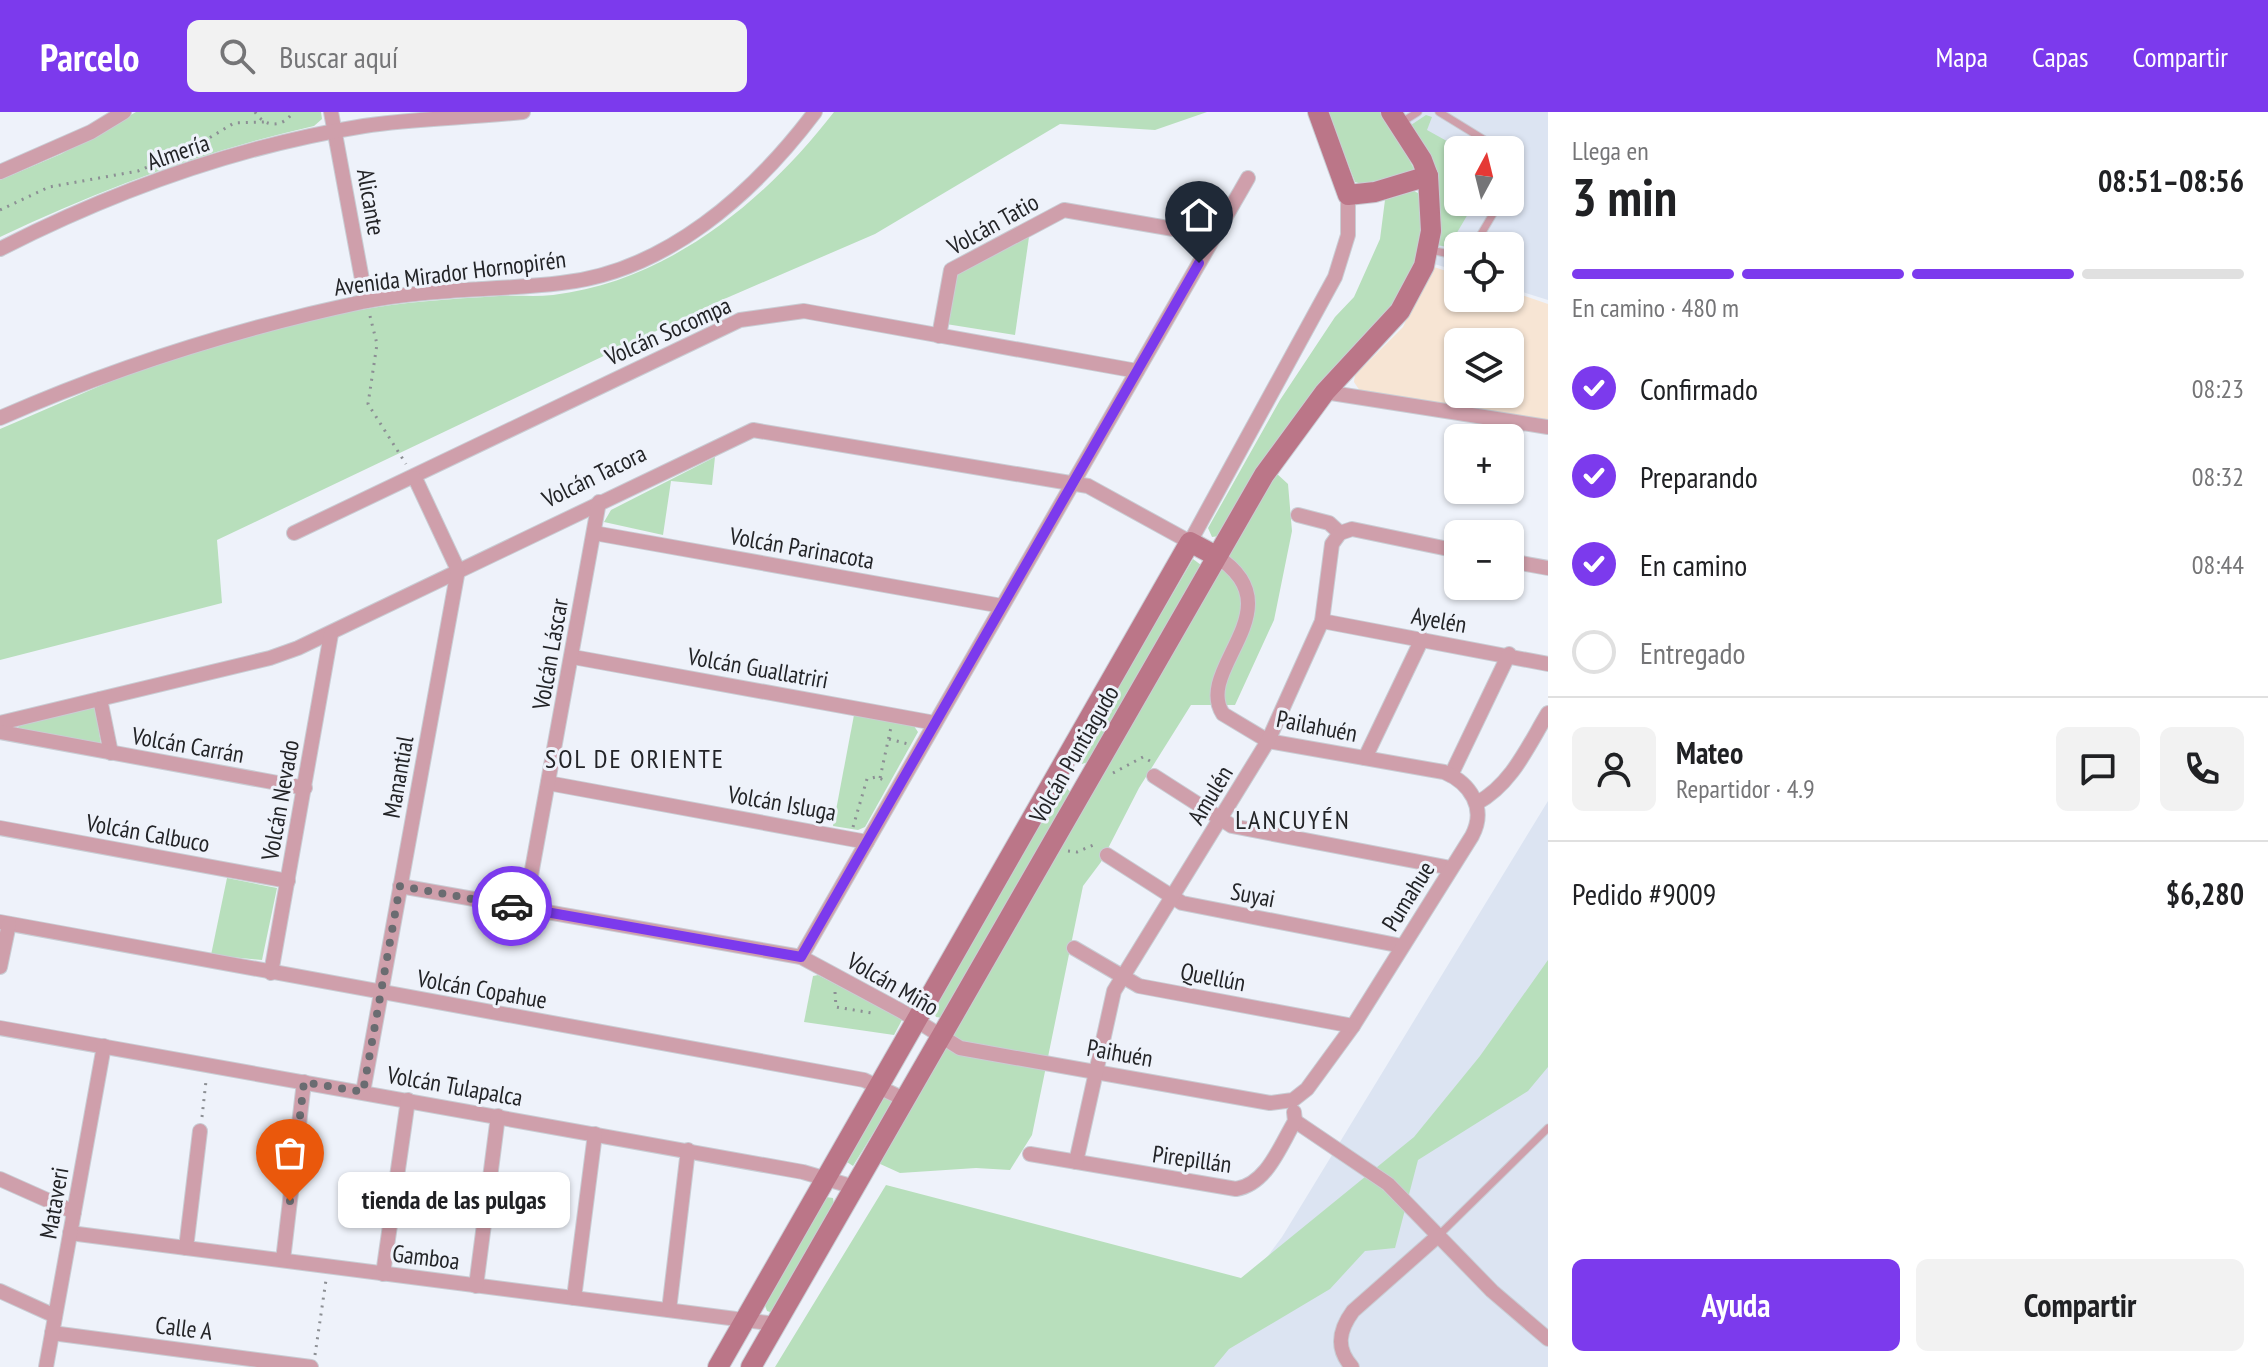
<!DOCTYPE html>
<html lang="es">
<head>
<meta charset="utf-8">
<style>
  body { margin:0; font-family:"PT Sans Narrow",sans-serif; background:#f2f2f2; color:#202124; height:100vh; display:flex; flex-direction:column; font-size:30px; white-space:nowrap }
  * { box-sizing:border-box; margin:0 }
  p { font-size:26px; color:#757577 }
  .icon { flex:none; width:44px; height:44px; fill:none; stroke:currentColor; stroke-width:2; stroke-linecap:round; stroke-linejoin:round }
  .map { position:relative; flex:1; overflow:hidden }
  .details { display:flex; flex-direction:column; background:#fff; width:720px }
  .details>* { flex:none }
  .needle { width:52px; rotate:7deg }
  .controls { position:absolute; left:1444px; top:24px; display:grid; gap:16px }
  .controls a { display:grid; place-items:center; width:80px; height:80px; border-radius:12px; background:#fff; box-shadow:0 2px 6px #0004; font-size:40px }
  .pin { position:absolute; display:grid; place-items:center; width:68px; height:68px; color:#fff; margin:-82px -34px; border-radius:50% 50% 50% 0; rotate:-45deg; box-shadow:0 0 8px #0007 }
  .pin .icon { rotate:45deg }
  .courier { position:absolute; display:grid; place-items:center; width:80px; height:80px; margin:-40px; border:6px solid #7c3aed; border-radius:50%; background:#fff; color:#222; box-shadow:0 2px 10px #0007 }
  .bubble { position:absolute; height:56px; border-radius:12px; background:#fff; box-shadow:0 2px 6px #0004; font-size:26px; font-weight:700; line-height:56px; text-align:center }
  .head em { font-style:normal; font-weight:700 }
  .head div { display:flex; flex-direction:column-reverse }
  .head { display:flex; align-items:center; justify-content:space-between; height:136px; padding:0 24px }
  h1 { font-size:52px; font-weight:700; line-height:60px }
  .bar { display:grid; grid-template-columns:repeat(4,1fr); gap:12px 8px; align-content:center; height:96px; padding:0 24px }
  .bar i { height:10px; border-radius:6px; background:#e0e0e0 }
  .bar .selected { background:#7c3aed }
  .bar p { grid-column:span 4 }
  .line { display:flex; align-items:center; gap:20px; padding:0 24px; border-top:2px solid #e0e0e0 }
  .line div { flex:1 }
  .round { display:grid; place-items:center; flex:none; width:84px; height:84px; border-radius:12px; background:#f2f2f2 }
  ol { padding:0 24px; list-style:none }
  li { display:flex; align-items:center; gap:24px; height:88px }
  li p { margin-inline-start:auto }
  li .icon { padding:8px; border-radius:50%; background:#7c3aed; color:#fff; stroke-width:4 }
  li:last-child { color:#757577 }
  li i { width:44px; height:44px; border:4px solid #e0e0e0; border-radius:50% }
  .button { display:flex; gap:16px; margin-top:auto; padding:16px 24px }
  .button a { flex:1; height:92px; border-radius:12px; background:#7c3aed; color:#fff; font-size:32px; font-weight:700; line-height:92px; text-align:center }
  .button a+a { background:#f2f2f2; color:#202124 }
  header { display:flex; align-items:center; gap:48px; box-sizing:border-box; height:112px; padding:0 40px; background:#7c3aed; color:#fff }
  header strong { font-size:38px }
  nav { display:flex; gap:44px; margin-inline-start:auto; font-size:28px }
  .search { width:560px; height:72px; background:#f2f2f2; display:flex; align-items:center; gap:20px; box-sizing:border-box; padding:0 28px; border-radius:12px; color:#757577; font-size:30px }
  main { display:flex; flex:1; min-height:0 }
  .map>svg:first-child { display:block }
  .commercial { fill:#f7e5d4; fill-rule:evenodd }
  .built { fill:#dce4f2; fill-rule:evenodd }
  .green { fill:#b8dfbc }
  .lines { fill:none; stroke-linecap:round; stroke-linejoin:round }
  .service-casing { stroke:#c9cdd4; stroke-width:9 }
  .minor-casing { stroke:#c9cdd4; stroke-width:16 }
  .secondary-casing { stroke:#c9cdd4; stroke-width:22 }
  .path { stroke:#8c8f94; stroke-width:3; stroke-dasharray:2 6; stroke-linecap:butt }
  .service { stroke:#cf9fab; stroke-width:7 }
  .minor { stroke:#cf9fab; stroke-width:14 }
  .secondary { stroke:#bb7688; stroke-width:20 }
  .done { stroke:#6a6c71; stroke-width:8; stroke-dasharray:0 14.4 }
  .route { stroke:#7c3aed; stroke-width:10 }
  .labels { text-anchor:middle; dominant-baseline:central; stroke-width:6; stroke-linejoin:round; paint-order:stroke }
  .street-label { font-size:24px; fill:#232427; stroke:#eef2fa }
  .neighbourhood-label { font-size:26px; letter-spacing:2px; fill:#232427; stroke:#eef2fa }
</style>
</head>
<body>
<header>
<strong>Parcelo</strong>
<div class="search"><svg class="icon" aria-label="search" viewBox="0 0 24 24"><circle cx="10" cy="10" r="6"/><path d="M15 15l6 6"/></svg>Buscar aquí</div>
<nav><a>Mapa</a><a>Capas</a><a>Compartir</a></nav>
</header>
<main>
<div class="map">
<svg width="1548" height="1255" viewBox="0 0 1548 1255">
  <rect width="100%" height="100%" fill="#eef2fa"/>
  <path class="commercial" d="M1431,154L1458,163V186H1510V179L1548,192V310L1360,279L1354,270L1355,263L1403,215ZM1458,230H1510V282H1458Z"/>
  <g class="built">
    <path d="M1399,0H1548V188L1510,176V134H1458V159L1431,151L1435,127ZM1458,38H1510V90H1458Z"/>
    <polygon points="1548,689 1548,1255 1185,1255 1282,1125"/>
  </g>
  <g class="green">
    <path d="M136,0H321L322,7L314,14C204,39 101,77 0,125V68L61,42Z"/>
    <path d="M834,0H1207L1155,18L1060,12L875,122L715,191L217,428L222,491L0,548V317C64,290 129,259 196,238C247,221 302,209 354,199C401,190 451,187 499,184C517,183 535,185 553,183C669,169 765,89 834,0Z"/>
    <path d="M1328,0H1385L1414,57C1402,67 1370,76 1355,70Z"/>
    <polygon points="1426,3 1432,5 1427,18 1463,38 1458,38 1458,90 1475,90 1455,124 1464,132 1458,137 1437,133 1411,13"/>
    <polygon points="1414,79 1420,82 1422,128 1405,179 1219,424 1212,425 1208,416 1280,288 1335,205 1354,185 1380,127 1385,88"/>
    <polygon points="1029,125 1015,223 946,212 954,163"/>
    <polygon points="715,345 712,373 671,369 663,423 604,410 611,398"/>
    <polygon points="1275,360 1288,372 1292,419 1274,508 1235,593 1191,593 1139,676 1101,750 1083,774 1032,1023 1010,1058 976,1056 900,1061 878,1051"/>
    <polygon points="1193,447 1201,453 1088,650 1082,652 1077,645"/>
    <polygon points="95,595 101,632 18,616 19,613"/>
    <polygon points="854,603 914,614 918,620 865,715 858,718 833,714"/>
    <polygon points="1066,675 1071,681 943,906 936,905 933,899 1059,677"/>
    <polygon points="227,766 277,776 262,848 211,843"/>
    <polygon points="1548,848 1548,955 1528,979 1418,1048 1395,1136 1365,1139 1330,1177 1229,1237 1214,1255 775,1255 886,1073 1241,1166 1414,1025 1480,944"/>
    <polygon points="818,863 900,906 902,908 894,923 804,910 813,864"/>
    <polygon points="882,984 893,989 853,1054 847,1050"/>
    <polygon points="826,1085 833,1086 834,1093 773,1201 767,1199 764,1191"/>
  </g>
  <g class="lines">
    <defs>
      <g id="service">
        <polyline points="1439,0 1501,38"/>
        <polyline points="1399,12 1418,0"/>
        <polyline points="1474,134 1500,90"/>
        <polyline points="1431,138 1458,144"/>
        <polyline points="1439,1123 1548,1016"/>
      </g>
      <g id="minor">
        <polyline points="331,0 366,189"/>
        <polyline points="0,60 91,20 124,0"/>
        <path d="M0,137C114,79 238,34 364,14C417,6 470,6 523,0"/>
        <polyline points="939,224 951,158 1064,98 1214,124"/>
        <polyline points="1325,280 1548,315"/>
        <path d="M0,306C118,254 236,217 362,190C427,176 495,179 561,171C666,160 754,81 815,0"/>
        <polyline points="1298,403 1329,411 1340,421"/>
        <polyline points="294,421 740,208 804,199 1137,259"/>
        <polyline points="594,421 1002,494"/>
        <polyline points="1340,421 1352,417 1458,439"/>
        <polyline points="1510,449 1548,456"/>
        <polyline points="1322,509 1548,552"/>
        <polyline points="573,545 935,611"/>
        <polyline points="100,587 111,641"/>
        <polyline points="0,611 270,546 298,536 753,318 1088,374 1190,430 1335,165 1348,123 1348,83"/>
        <polyline points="0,620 305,676"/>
        <polyline points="1365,646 1422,527"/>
        <polyline points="1451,663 1509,542"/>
        <polyline points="1154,664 1232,714 1451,756"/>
        <polyline points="548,671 867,730"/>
        <path d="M1477,691C1512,672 1528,634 1548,601"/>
        <polyline points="0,716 288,769"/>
        <polyline points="1107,743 1182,791 1402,834"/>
        <path d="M400,774L801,845L903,900L960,936L1270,991L1293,988L1307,977L1353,914L1472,724C1487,696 1470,671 1444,660L1268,629L1223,602C1193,557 1298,496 1216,444"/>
        <polyline points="525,796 599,390"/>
        <polyline points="0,810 864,968 906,988"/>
        <polyline points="1074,836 1139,874 1353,914"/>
        <polyline points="801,845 1248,66"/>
        <polyline points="0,855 9,812"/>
        <polyline points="271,861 331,522"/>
        <polyline points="0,916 803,1060 854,1075"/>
        <polyline points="363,980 458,458 415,366"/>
        <polyline points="1295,1009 1388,1072 1492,1179 1548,1227"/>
        <path d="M1030,1042L1236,1077C1267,1072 1280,1034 1295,1009L1294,1000"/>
        <polyline points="1076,1050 1114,879 1268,629 1322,509 1332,432 1340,421"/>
        <polyline points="0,1067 74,1100"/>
        <polyline points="70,1121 776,1212"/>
        <polyline points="186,1136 200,1019"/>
        <polyline points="283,1148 304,970"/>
        <polyline points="383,1162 408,988"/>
        <polyline points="476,1174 498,1004"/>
        <polyline points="0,1179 55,1204"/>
        <polyline points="574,1186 595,1022"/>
        <polyline points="669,1198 688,1038"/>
        <polyline points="52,1221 311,1255"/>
        <polyline points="46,1255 104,934"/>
        <path d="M1352,1255C1335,1236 1339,1218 1353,1199L1439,1123"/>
      </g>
      <g id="secondary">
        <polyline points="1318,0 1348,83 1375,80 1428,64"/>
        <polyline points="718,1255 1190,430 1216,444"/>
        <polyline points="751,1255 1264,363 1325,280 1400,199 1424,154 1431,119 1428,64 1422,48 1391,0"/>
      </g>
    </defs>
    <use href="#service" class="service-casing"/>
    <use href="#minor" class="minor-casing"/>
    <use href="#secondary" class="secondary-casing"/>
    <g class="path">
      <path d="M255,0C265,16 283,16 293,0"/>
      <polyline points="1447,90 1454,86 1448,46 1458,45"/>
      <polyline points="0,98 49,75 138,59 196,34 234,11 264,10"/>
      <polyline points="370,204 377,232 368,292 406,352"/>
      <polyline points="889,627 908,632"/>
      <polyline points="1113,661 1143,645 1150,649"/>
      <polyline points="880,666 891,615"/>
      <polyline points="853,715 867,667 876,665 884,668"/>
      <polyline points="1068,739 1077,740 1098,731"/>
      <polyline points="835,880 836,895 872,901"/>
      <polyline points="202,1005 206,969"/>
      <polyline points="315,1243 326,1168"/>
    </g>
    <use href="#service" class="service"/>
    <use href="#minor" class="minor"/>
    <use href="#secondary" class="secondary"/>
  </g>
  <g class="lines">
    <polyline class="done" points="290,1089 304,970 363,980 400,774 512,794"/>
    <polyline class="route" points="512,794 801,845 1199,151"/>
  </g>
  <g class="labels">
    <g class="street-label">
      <text transform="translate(178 40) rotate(-19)">Almería</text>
      <text transform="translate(371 90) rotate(80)">Alicante</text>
      <text transform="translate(993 112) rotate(-29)">Volcán Tatio</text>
      <text transform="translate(450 161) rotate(-7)">Avenida Mirador Hornopirén</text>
      <text transform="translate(668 219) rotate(-24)">Volcán Socompa</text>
      <text transform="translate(594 364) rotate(-26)">Volcán Tacora</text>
      <text transform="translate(802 436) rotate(10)">Volcán Parinacota</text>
      <text transform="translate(1439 508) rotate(10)">Ayelén</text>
      <text transform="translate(550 542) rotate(-80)">Volcán Láscar</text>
      <text transform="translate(758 556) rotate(10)">Volcán Guallatriri</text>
      <text transform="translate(1317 614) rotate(11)">Pailahuén</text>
      <text transform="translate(188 633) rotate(10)">Volcán Carrán</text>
      <text transform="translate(1074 642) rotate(-60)">Volcán Puntiagudo</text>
      <text transform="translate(398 665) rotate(-80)">Manantial</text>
      <text transform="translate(1210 683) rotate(-59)">Amulén</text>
      <text transform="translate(280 688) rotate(-80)">Volcán Nevado</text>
      <text transform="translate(782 691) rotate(10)">Volcán Isluga</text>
      <text transform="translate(148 721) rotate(10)">Volcán Calbuco</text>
      <text transform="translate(1253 783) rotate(11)">Suyai</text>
      <text transform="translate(1408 784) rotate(-58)">Pumahue</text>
      <text transform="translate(1213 865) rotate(11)">Quellún</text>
      <text transform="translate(893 872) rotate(30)">Volcán Miño</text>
      <text transform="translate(482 877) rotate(10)">Volcán Copahue</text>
      <text transform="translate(1120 941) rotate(10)">Paihuén</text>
      <text transform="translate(455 974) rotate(10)">Volcán Tulapalca</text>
      <text transform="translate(1192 1047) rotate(8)">Pirepillán</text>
      <text transform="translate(54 1091) rotate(-80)">Mataveri</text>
      <text transform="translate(426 1145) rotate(7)">Gamboa</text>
      <text transform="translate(184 1216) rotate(7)">Calle A</text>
    </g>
    <g class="neighbourhood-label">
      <text x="635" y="646">SOL DE ORIENTE</text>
      <text x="1293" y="707">LANCUYÉN</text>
    </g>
  </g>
</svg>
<div class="controls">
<a><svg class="needle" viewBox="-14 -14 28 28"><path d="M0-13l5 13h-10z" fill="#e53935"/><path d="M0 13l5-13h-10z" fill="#757577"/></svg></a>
<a><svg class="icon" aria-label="locate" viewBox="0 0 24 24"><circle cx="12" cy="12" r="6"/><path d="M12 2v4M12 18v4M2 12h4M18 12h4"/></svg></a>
<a><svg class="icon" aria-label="layers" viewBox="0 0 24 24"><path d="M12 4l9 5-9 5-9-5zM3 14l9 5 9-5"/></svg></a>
<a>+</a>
<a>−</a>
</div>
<div class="pin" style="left:290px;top:1089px;background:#ea580c"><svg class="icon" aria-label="bag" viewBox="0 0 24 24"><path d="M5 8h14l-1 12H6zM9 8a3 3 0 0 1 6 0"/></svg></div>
<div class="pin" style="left:1199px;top:151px;background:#1f2937"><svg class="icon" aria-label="home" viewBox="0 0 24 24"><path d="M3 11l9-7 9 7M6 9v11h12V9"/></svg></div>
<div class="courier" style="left:512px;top:794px"><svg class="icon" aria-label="car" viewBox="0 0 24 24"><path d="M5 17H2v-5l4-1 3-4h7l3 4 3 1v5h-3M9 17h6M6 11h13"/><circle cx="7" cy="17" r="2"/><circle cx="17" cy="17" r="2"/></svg></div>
<div class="bubble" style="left:338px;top:1060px;width:232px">tienda de las pulgas</div>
</div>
<section class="details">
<div class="head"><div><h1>3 min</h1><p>Llega en</p></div><em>08:51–08:56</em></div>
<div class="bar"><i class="selected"></i><i class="selected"></i><i class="selected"></i><i></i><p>En camino · 480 m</p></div>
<ol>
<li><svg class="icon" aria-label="check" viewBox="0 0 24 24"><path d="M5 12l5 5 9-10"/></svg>Confirmado<p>08:23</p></li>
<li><svg class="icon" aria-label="check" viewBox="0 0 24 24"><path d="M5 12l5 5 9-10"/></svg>Preparando<p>08:32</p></li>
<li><svg class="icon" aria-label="check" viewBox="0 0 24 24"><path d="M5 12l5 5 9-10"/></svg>En camino<p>08:44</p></li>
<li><i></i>Entregado</li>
</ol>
<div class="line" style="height:144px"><a class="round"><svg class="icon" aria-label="person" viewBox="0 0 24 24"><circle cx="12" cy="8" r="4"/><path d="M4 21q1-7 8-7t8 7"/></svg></a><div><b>Mateo</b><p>Repartidor · 4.9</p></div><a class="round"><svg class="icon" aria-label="chat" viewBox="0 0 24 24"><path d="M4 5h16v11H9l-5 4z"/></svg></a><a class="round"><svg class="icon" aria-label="phone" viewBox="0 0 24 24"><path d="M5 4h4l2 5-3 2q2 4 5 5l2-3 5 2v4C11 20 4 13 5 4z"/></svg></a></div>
<div class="line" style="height:104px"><div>Pedido #9009</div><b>$6,280</b></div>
<div class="button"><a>Ayuda</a><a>Compartir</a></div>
</section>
</main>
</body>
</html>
